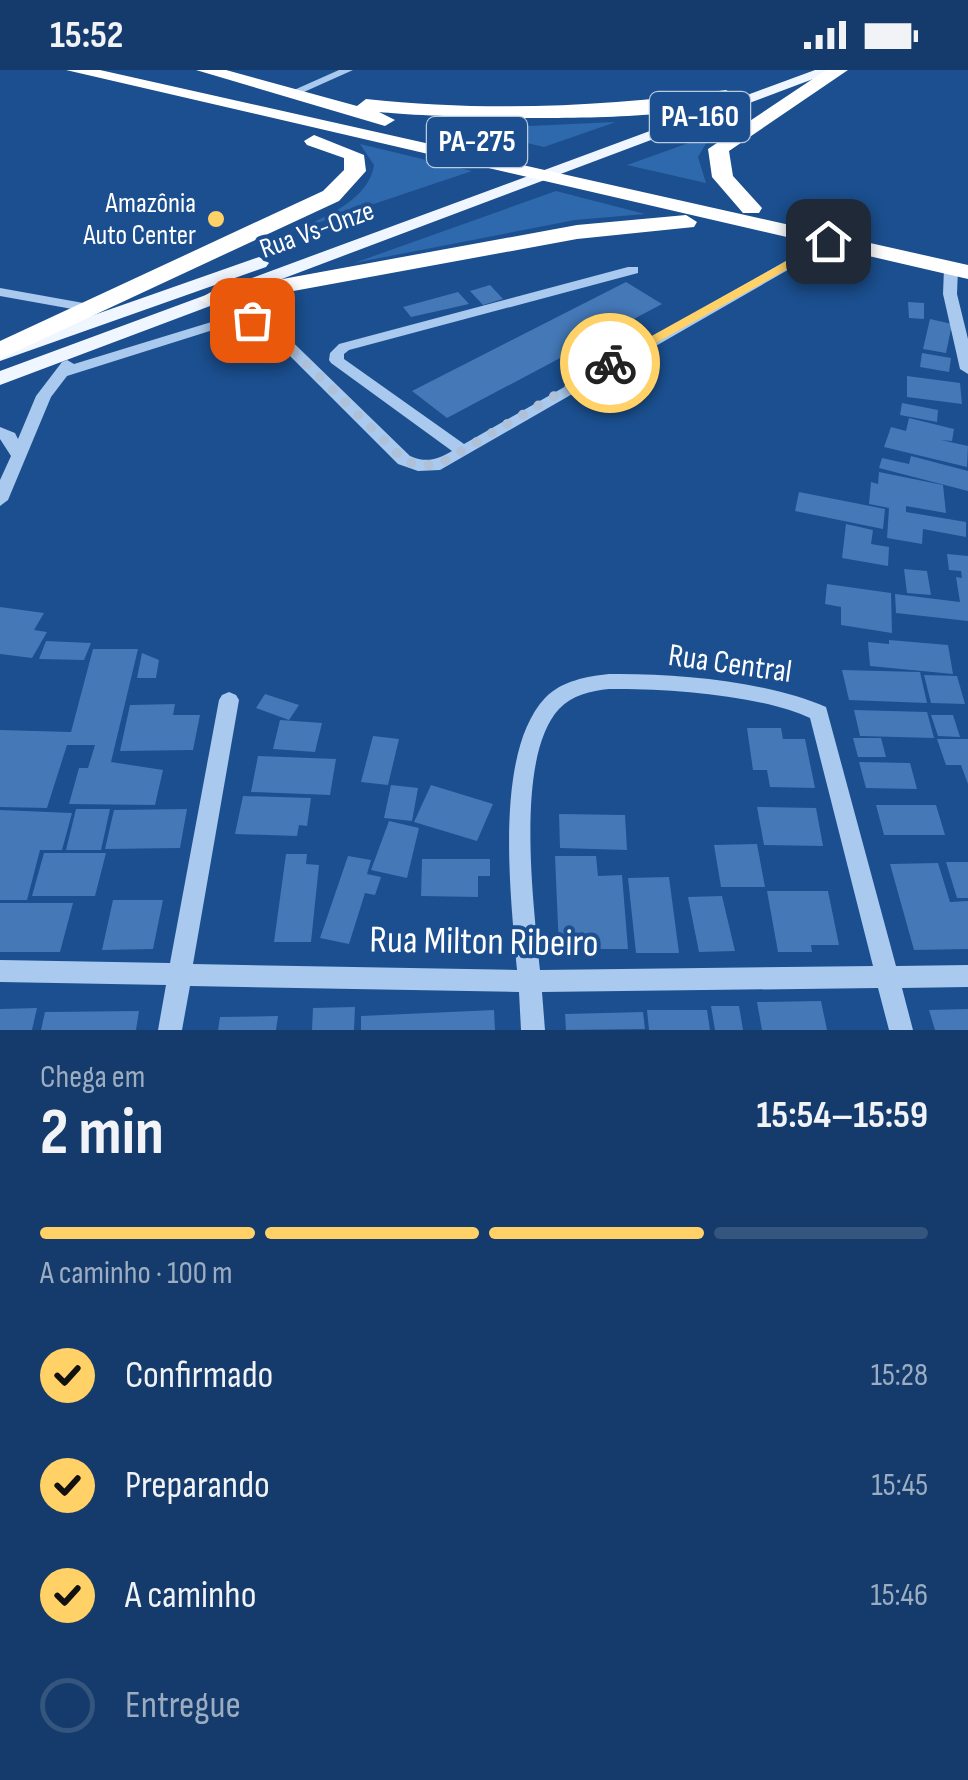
<!DOCTYPE html>
<html lang="pt">
<head>
<meta charset="utf-8">
<style>
  body { margin:0; font-family:"Sofia Sans Condensed",sans-serif; background:#1d4271; color:#f1f3f6; height:100vh; display:flex; flex-direction:column; font-size:38px; white-space:nowrap }
  * { box-sizing:border-box; margin:0 }
  p { font-size:32px; color:#9dadc1 }
  .icon { flex:none; width:55px; height:55px; fill:none; stroke:currentColor; stroke-width:2; stroke-linecap:round; stroke-linejoin:round }
  .map { position:relative; height:960px; overflow:hidden }
  .sheet { display:flex; flex-direction:column; background:#143b6b; flex:1 }
  .sheet>* { flex:none }
  .pin { position:absolute; display:grid; place-items:center; width:85px; height:85px; color:#fff; margin:-42px; border-radius:20px; box-shadow:0 5px 15px #0006 }
  .courier { position:absolute; display:grid; place-items:center; width:100px; height:100px; margin:-50px; border:8px solid #ffd166; border-radius:50%; background:#fff; color:#222; box-shadow:0 2px 12px #0007 }
  .head em { font-style:normal; font-weight:700 }
  .head div { display:flex; flex-direction:column-reverse }
  .head { display:flex; align-items:center; justify-content:space-between; height:170px; padding:0 40px }
  h1 { font-size:65px; font-weight:700; line-height:75px }
  .bar { display:grid; grid-template-columns:repeat(4,1fr); gap:15px 10px; align-content:center; height:120px; padding:0 40px }
  .bar i { height:12px; border-radius:8px; background:#33557e }
  .bar .active { background:#ffd166 }
  .bar p { grid-column:span 4 }
  ol { padding:0 40px; list-style:none }
  li { display:flex; align-items:center; gap:30px; height:110px }
  li p { margin-inline-start:auto }
  li .icon { padding:10px; border-radius:50%; background:#ffd166; color:#111; stroke-width:4 }
  li:last-child { color:#9dadc1 }
  li i { width:55px; height:55px; border:5px solid #33557e; border-radius:50% }
  .status { display:flex; justify-content:space-between; align-items:center; height:70px; padding:0 50px; background:#143b6b; direction:ltr }
  .status svg { height:28px; fill:currentColor }
  .map>svg:first-child { display:block }
  .green { fill:#2e69ad }
  .building { fill:#4478b7 }
  .lines { fill:none; stroke-linecap:round; stroke-linejoin:round }
  .minor { fill:#a9c9ee; fill-rule:evenodd }
  .major { fill:#f0f6ff; fill-rule:evenodd }
  .highway { fill:#fff; fill-rule:evenodd }
  .route { fill:#ffd166 }
  .done { stroke:#afc1d8; stroke-width:10; stroke-dasharray:0 18 }
  .poi-dot { fill:#ffd166; stroke:#1b4f8f; stroke-width:4 }
  .labels { text-anchor:middle; dominant-baseline:central; stroke-width:8; stroke-linejoin:round; paint-order:stroke }
  .far-poi-label { font-size:28px; fill:#fff; stroke:#1b4f8f; text-anchor:end }
  .far-street-label { font-size:28px; fill:#fff; stroke:#1b4f8f }
  .shield { fill:#1b4f8f; stroke:#bbcadd; stroke-width:2.5 }
  .shield-label { font-size:30px; font-weight:bold; fill:#fff }
  .street-label { font-size:32px; fill:#fff; stroke:#1b4f8f }
  .near-street-label { font-size:38px; fill:#fff; stroke:#1b4f8f }
</style>
</head>
<body>
<div class="status"><b>15:52</b><svg viewBox="0 0 49 12"><path d="M0 12V9h3v3zM5 12V6h3v6zM10 12V3h3v9zM15 12V0h3v12zM26 1h20v11H26zM47 4h2v5h-2z"/></svg></div>
<div class="map">
<svg width="968" height="960" viewBox="0 0 968 960">
  <rect width="100%" height="100%" fill="#1b4f8f"/>
  <g class="green">
    <polygon points="439,52 529,56 616,52 544,77"/>
    <polygon points="711,65 698,87 706,113 627,95"/>
    <path d="M360,74L472,101L246,177C284,162 367,143 374,95Z"/>
    <polygon points="556,121 645,144 575,150 354,193"/>
  </g>
  <g class="building">
    <polygon points="626,212 662,234 447,348 412,321"/>
    <polygon points="490,215 503,229 483,235 470,221"/>
    <polygon points="458,222 469,234 411,247 403,237"/>
    <polygon points="908,232 924,233 924,249 909,248"/>
    <polygon points="930,249 952,254 946,283 923,279"/>
    <polygon points="922,283 951,288 949,302 920,297"/>
    <polygon points="907,306 960,313 962,334 907,327"/>
    <polygon points="902,333 938,340 937,352 900,345"/>
    <polygon points="909,348 954,359 952,371 941,370 968,376 967,397 884,377 891,357 906,361"/>
    <polygon points="911,386 968,401 968,421 879,398 882,388 909,394"/>
    <polygon points="879,402 943,415 946,443 906,436 906,442 966,452 966,467 923,459 922,474 887,468 889,438 869,434 871,412 878,414"/>
    <polygon points="799,422 885,439 883,459 795,441"/>
    <polygon points="846,454 873,460 871,474 889,477 888,496 842,488"/>
    <polygon points="947,484 968,486 968,551 896,543 895,524 960,532 956,507 962,508 961,501 949,500"/>
    <polygon points="904,499 927,501 931,525 907,523"/>
    <polygon points="827,514 891,523 892,563 841,555 841,537 825,534"/>
    <polygon points="0,537 44,543 34,560 47,562 32,588 0,584"/>
    <polygon points="889,570 948,575 953,604 870,596 868,572 889,574"/>
    <polygon points="46,571 91,573 84,590 39,589"/>
    <polygon points="93,579 138,579 111,692 163,700 155,735 69,734 79,698 88,698 95,675 67,675 47,738 0,737 0,660 71,662"/>
    <polygon points="142,583 159,590 156,608 137,608"/>
    <polygon points="842,600 920,602 927,633 849,630"/>
    <polygon points="924,605 957,606 965,634 931,633"/>
    <polygon points="265,624 299,635 289,650 256,638"/>
    <polygon points="175,634 173,645 200,645 193,680 120,681 130,635"/>
    <polygon points="854,640 927,642 934,668 860,666"/>
    <polygon points="931,645 953,645 960,667 938,666"/>
    <polygon points="280,650 322,653 315,682 273,679"/>
    <polygon points="747,658 781,658 783,669 805,669 815,718 770,717 767,700 753,700"/>
    <polygon points="373,666 399,669 388,715 361,712"/>
    <polygon points="853,668 881,668 886,687 858,687"/>
    <polygon points="937,669 968,669 968,714 961,695 946,695"/>
    <polygon points="258,686 336,689 330,725 251,722"/>
    <polygon points="859,692 910,693 917,719 866,718"/>
    <polygon points="391,715 418,718 412,751 384,748"/>
    <polygon points="431,715 493,734 477,771 414,752"/>
    <polygon points="243,726 311,728 307,756 299,755 297,766 235,764"/>
    <polygon points="876,735 936,735 945,765 884,765"/>
    <polygon points="757,737 816,738 823,776 764,775"/>
    <polygon points="76,739 110,739 101,780 66,780"/>
    <polygon points="187,739 180,778 105,779 114,740"/>
    <polygon points="0,740 72,743 62,780 40,780 27,830 0,830"/>
    <polygon points="559,744 625,745 627,780 560,778"/>
    <polygon points="389,751 419,758 407,808 371,800"/>
    <polygon points="757,774 765,817 721,817 714,775"/>
    <polygon points="44,783 106,783 95,826 32,826"/>
    <polygon points="286,784 307,784 306,794 319,795 311,872 274,872"/>
    <polygon points="348,786 371,790 367,804 381,807 375,825 365,823 349,874 320,868"/>
    <polygon points="555,786 596,786 598,806 622,805 628,879 559,879"/>
    <polygon points="422,789 490,789 490,806 478,806 478,827 421,826"/>
    <polygon points="946,792 968,792 968,828 957,828"/>
    <polygon points="938,793 950,832 968,831 968,879 914,880 890,794"/>
    <polygon points="669,807 679,883 636,883 628,808"/>
    <polygon points="767,821 828,821 839,875 811,875 812,882 778,882"/>
    <polygon points="722,826 735,881 699,882 688,827"/>
    <polygon points="113,830 163,830 153,879 102,880"/>
    <polygon points="0,833 73,833 60,882 0,882"/>
    <polygon points="821,931 827,960 762,960 757,932"/>
    <polygon points="711,936 739,936 743,960 715,960"/>
    <polygon points="355,937 354,960 312,960 313,938"/>
    <polygon points="37,938 32,960 0,960 0,939"/>
    <polygon points="968,939 968,960 935,960 929,940"/>
    <polygon points="494,940 495,960 361,960 361,946"/>
    <polygon points="647,940 707,940 710,960 649,960"/>
    <polygon points="139,941 136,960 41,960 45,942"/>
    <polygon points="643,942 645,959 566,960 565,944"/>
    <polygon points="278,946 276,960 218,960 220,947"/>
  </g>
  <g class="lines">
    <g class="minor">
      <polygon points="339,0 353,0 295,26 285,24"/>
      <path d="M828,167L833,168V174L440,400L418,401L398,394L263,259L232,254L67,306L51,327L8,430L0,436V410L11,386L0,369V357L15,363L18,369L36,326L62,292L67,290L74,294L231,246L272,252L410,386C426,393 437,390 452,381L331,293L329,290L330,283L339,274L628,197H638V203L349,280L344,284V289L464,374Z"/>
      <polygon points="951,194 958,198 957,224 968,269 968,304 960,299 943,224 944,198"/>
      <polygon points="0,218 89,234 96,238 89,242 0,226"/>
      <path d="M609,604C674,603 767,611 826,637L896,896L968,895V917L902,918L913,960H889L878,918L542,922L545,960H521L519,922L190,916L182,960H158L166,915L0,912V890L170,893L219,630L222,625L229,622L236,625L239,630L193,894L517,900C511,827 493,684 545,628C561,611 588,606 609,604ZM609,619C665,618 760,625 810,648L873,896L540,900C534,836 514,688 559,639C572,625 591,621 609,619Z"/>
    </g>
    <g class="major">
      <polygon points="815,0 837,0 0,315 0,301"/>
      <polygon points="259,187 269,193 266,197 0,291 0,278"/>
    </g>
    <g class="highway">
      <polygon points="66,0 100,0 968,195 968,209"/>
      <path d="M196,0H226L357,36L366,29C487,42 605,37 726,20L736,26C700,57 435,48 379,42L395,50L385,56Z"/>
      <polygon points="826,0 848,0 729,81 733,106 762,138 759,143 743,143 712,107 708,79"/>
      <polygon points="314,65 364,85 366,101 339,131 0,289 0,271 323,121 344,100 344,88 307,75 304,71"/>
      <polygon points="686,145 697,152 694,157 577,169 211,236 199,229 211,222 577,155"/>
    </g>
  </g>
  <polygon class="route" points="828,168 832,174 615,296 603,293"/>
  <g class="lines">
    <polyline class="done" points="252,250 267,255 404,390 418,396 440,394 610,293"/>
  </g>
  <circle class="poi-dot" cx="216" cy="149" r="10"/>
  <g class="labels">
    <g class="far-poi-label">
      <text x="196" y="133">Amazônia<tspan x="196" dy="32">Auto Center</tspan></text>
    </g>
    <g class="far-street-label">
      <text transform="translate(317 160) rotate(-20)">Rua Vs-Onze</text>
    </g>
    <g class="shield">
      <rect x="650" y="22" width="100" height="50" rx="8"/>
      <rect x="427" y="47" width="100" height="50" rx="8"/>
    </g>
    <g class="shield-label">
      <text x="700" y="47">PA-160</text>
      <text x="477" y="72">PA-275</text>
    </g>
    <g class="street-label">
      <text transform="translate(730 594) rotate(8)">Rua Central</text>
    </g>
    <g class="near-street-label">
      <text transform="translate(484 872) rotate(1)">Rua Milton Ribeiro</text>
    </g>
  </g>
</svg>
<div class="pin" style="left:252px;top:250px;background:#ea580c"><svg class="icon" aria-label="bag" viewBox="0 0 24 24"><path d="M5 8h14l-1 12H6zM9 8a3 3 0 0 1 6 0"/></svg></div>
<div class="pin" style="left:828px;top:171px;background:#1f2937"><svg class="icon" aria-label="home" viewBox="0 0 24 24"><path d="M3 11l9-7 9 7M6 9v11h12V9"/></svg></div>
<div class="courier" style="left:610px;top:293px"><svg class="icon" aria-label="bike" viewBox="0 0 24 24"><circle cx="6" cy="16" r="4"/><circle cx="18" cy="16" r="4"/><path d="M6 16l4-8h5l3 8M10 8l3 8H6M13 5h3"/></svg></div>
</div>
<section class="sheet">
<div class="head"><div><h1>2 min</h1><p>Chega em</p></div><em>15:54–15:59</em></div>
<div class="bar"><i class="active"></i><i class="active"></i><i class="active"></i><i></i><p>A caminho · 100 m</p></div>
<ol>
<li><svg class="icon" aria-label="check" viewBox="0 0 24 24"><path d="M5 12l5 5 9-10"/></svg>Confirmado<p>15:28</p></li>
<li><svg class="icon" aria-label="check" viewBox="0 0 24 24"><path d="M5 12l5 5 9-10"/></svg>Preparando<p>15:45</p></li>
<li><svg class="icon" aria-label="check" viewBox="0 0 24 24"><path d="M5 12l5 5 9-10"/></svg>A caminho<p>15:46</p></li>
<li><i></i>Entregue</li>
</ol>
</section>
</body>
</html>
